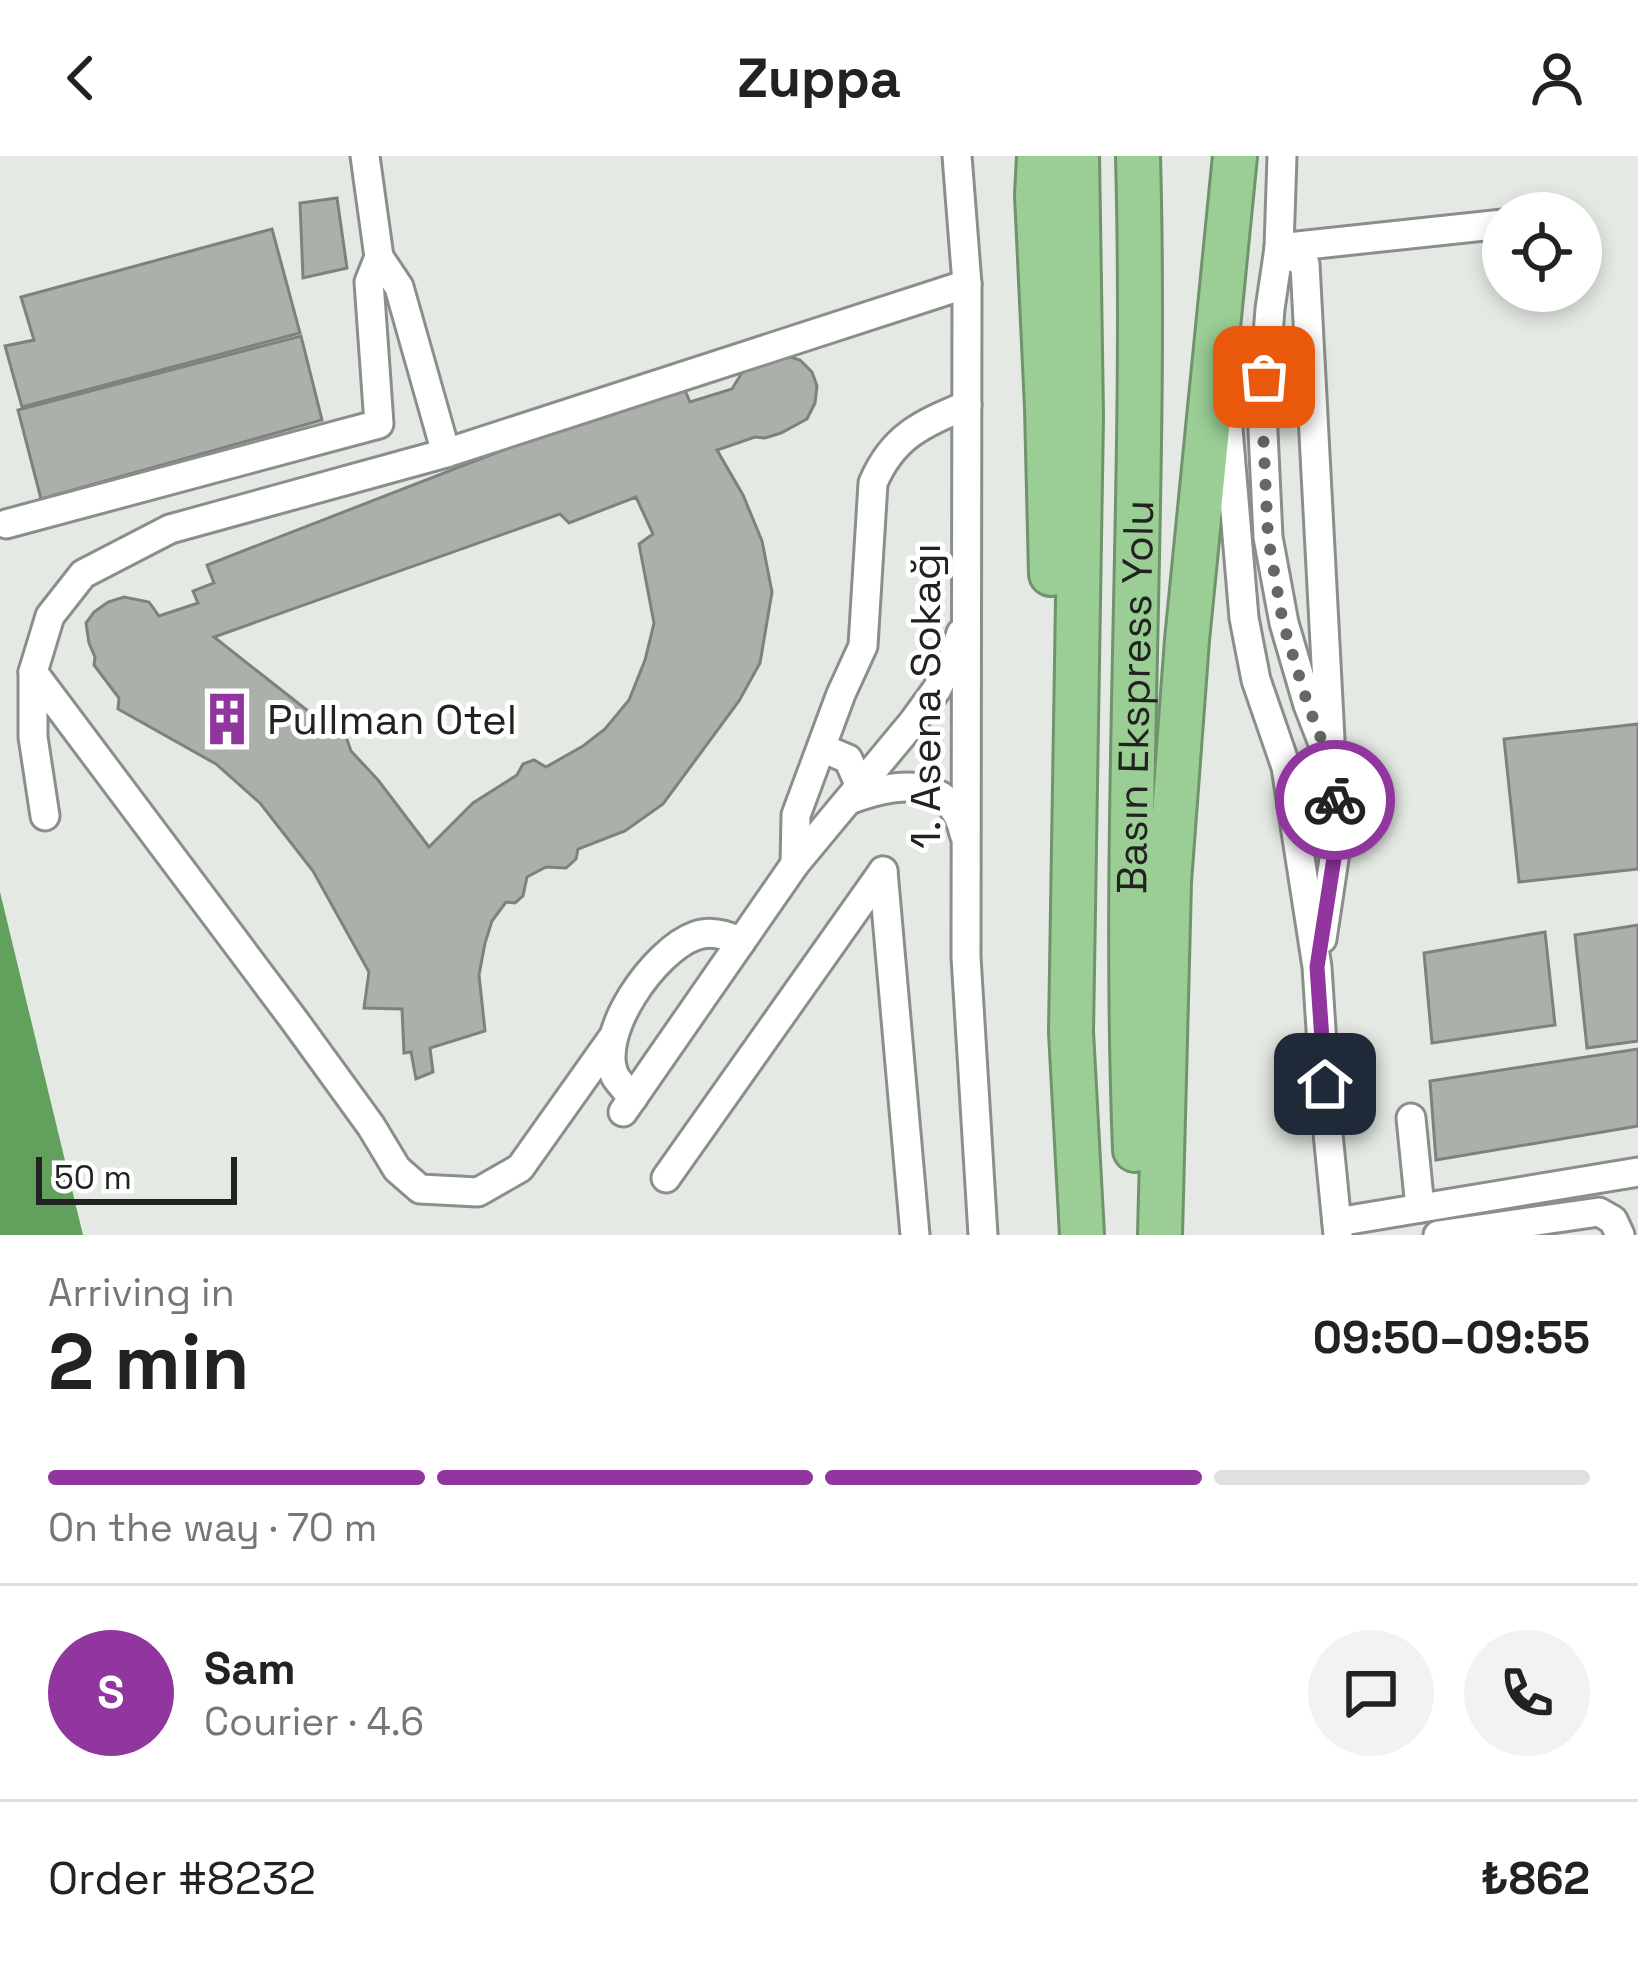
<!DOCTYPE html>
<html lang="en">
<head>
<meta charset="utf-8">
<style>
  body { margin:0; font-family:"Space Grotesk",sans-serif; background:#f2f2f2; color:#222; height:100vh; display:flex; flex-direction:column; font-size:45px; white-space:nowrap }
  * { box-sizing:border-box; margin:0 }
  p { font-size:39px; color:#767676 }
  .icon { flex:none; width:66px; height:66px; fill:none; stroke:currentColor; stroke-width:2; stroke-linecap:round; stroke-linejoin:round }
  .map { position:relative; height:1079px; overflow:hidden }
  .details { display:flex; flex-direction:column; background:#fff; flex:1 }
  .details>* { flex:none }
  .buttons { position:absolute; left:1482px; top:36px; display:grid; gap:24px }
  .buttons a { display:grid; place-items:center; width:120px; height:120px; border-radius:50%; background:#fff; box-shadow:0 6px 18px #0003; font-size:60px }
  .scale { position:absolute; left:36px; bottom:30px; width:201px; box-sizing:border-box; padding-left:12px; border:6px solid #222321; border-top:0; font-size:33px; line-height:42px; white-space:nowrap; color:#222321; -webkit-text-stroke:9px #fff; paint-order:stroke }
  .pin { position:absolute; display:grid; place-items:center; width:102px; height:102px; color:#fff; margin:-51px; border-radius:24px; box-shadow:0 6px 18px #0006 }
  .courier { position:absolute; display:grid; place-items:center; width:120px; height:120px; margin:-60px; border:9px solid #91359f; border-radius:50%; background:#fff; color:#222; box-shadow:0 3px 15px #0007 }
  .head em { font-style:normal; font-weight:800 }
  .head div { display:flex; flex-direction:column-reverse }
  .head { display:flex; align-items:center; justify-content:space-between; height:204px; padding:0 48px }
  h1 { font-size:78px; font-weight:800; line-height:90px }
  .bar { display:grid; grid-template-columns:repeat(4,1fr); gap:18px 12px; align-content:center; height:144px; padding:0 48px }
  .bar i { height:15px; border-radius:9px; background:#e0e0e0 }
  .bar .current { background:#91359f }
  .bar p { grid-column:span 4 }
  .line { display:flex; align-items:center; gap:30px; padding:0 48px; border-top:3px solid #e0e0e0 }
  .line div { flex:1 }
  .round { display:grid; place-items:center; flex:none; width:126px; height:126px; border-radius:63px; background:#f2f2f2 }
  header { display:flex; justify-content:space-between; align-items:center; height:156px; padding:0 48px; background:#fff; font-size:54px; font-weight:800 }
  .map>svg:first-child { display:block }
  .water { fill:#62a15d }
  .building { fill:#abb0aa; stroke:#7e827d; stroke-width:3; fill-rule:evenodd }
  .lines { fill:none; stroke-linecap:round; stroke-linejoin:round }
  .minor-casing { stroke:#8b8f8b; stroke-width:33 }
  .highway-casing { stroke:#70926c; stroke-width:48 }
  .minor { stroke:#fff; stroke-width:27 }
  .highway { stroke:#9ace95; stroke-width:42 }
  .done { stroke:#666865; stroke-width:12; stroke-dasharray:0 21.6 }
  .route { stroke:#91359f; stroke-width:15 }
  .labels { text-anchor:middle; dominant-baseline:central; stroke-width:10; stroke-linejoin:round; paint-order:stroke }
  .street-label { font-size:42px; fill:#222321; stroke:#fff }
  .poi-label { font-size:42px; fill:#222321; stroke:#fff; text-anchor:start }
</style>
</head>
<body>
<header><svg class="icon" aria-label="back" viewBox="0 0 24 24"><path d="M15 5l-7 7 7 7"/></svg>Zuppa<svg class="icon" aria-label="person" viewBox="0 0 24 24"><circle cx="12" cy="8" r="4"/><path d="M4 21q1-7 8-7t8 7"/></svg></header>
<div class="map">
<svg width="1638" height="1079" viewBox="0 0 1638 1079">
  <rect width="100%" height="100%" fill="#e4e9e3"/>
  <polygon class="water" points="0,736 83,1079 0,1079"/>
  <g class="building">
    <polygon points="337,42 347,112 303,122 300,47"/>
    <polygon points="272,73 300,177 22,251 5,190 34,184 21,141"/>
    <polygon points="301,180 322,264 41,343 18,254"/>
    <path d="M787,200L800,204L812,216L817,230L815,247L807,263L781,277L765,282L755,281L717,294L743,339L762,385L772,436L760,507L739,545L663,648L625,675L578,693L576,703L566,712L546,711L527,721L523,740L515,747L506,746L492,765L485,787L479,819L485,875L430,892L433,916L416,923L411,896L404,897L402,853L364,852L369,816L313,715L260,647L216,608L118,553L119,542L94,509L95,501L89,487L86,467L94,456L108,446L124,441L149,446L159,460L198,447L193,435L214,427L207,409L681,225L690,246L732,233L746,210ZM636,341L653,378L639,388L654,467L645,504L629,544L605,573L583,590L546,611L534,604L523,608L517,619L473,647L429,691L378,624L351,595L345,578L336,577L214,481L560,358L569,367Z"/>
    <polygon points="1638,568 1638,713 1519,726 1504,583"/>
    <polygon points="1638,769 1638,885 1587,892 1575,779"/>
    <polygon points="1545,776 1555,869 1432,887 1424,797"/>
    <polygon points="1638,893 1638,970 1436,1004 1430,925"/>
  </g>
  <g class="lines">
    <defs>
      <g id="minor">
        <polyline points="957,0 967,128 966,801 983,1079"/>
        <polyline points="1282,0 1279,92 1270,153 1262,254 1268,381 1284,467 1308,549 1331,608 1335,642 1337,683 1322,783"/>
        <polyline points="1279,92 1305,108 1330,583"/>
        <polyline points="1279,92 1503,68"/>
        <polyline points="1226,249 1244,462 1256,524 1286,611 1317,811 1327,967 1338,1079"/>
        <polyline points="446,297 967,128"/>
        <polyline points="6,368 379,268 369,126 379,101 365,0"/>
        <polyline points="33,516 294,864 371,970 397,1013 420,1033 478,1036 520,1012 613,881"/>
        <polyline points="822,592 848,603 860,630"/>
        <path d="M849,644C894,627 951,617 964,678"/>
        <polyline points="45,660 33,581 33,516 50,460 83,418 170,373 446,297 399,131 379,101"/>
        <path d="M795,708L796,659L841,538L863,490L873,327C893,280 922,268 967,249"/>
        <polyline points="883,715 915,1079"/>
        <path d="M633,942C628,936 619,927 615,920C595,878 655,794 695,780C710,774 727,779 741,786"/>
        <polyline points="623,956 795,708 913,566 937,533 953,501 961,477"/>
        <polyline points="1411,962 1420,1052"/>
        <polyline points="666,1022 883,715"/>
        <polyline points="1337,1066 1638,1016"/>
        <polyline points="1438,1079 1599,1056 1613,1064 1620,1079"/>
      </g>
      <g id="highway">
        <polyline points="1039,0 1037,39 1047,251 1051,418"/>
        <polyline points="1077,0 1081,260 1071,876 1082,1079"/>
        <path id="s1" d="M1135,994C1122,663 1147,331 1138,0"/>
        <polyline points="1160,1079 1169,726 1187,484 1235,0"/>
      </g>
    </defs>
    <use href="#minor" class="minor-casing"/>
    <use href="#highway" class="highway-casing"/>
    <use href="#minor" class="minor"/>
    <use href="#highway" class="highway"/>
  </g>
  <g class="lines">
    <polyline class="done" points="1264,221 1262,254 1268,381 1283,467 1308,549 1331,608 1335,644"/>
    <polyline class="route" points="1325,928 1317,811 1337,683 1335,644"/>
  </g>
  <defs>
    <symbol id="building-bare" viewBox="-9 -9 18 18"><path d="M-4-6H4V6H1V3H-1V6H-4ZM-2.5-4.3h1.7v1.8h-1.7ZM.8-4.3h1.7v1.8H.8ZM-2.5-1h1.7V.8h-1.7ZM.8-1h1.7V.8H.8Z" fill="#91359f" stroke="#fff" stroke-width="2.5" paint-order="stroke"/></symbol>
  </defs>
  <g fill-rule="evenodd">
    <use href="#building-bare" x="189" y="525" width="76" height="76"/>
  </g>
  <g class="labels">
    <g class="street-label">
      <text transform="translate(925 540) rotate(-90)">1. Asena Sokağı</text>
      <text stroke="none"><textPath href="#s1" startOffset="453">Basın Ekspress Yolu</textPath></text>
    </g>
    <g class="poi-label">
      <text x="267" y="563">Pullman Otel</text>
    </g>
  </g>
</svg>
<div class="buttons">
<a><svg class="icon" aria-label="locate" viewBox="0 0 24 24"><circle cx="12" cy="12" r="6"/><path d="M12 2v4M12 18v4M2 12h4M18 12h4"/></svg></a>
</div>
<div class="scale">50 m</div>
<div class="pin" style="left:1264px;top:221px;background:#ea580c"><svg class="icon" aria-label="bag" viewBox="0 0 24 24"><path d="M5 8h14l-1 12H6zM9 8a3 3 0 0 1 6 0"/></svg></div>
<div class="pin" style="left:1325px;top:928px;background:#1f2937"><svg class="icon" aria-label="home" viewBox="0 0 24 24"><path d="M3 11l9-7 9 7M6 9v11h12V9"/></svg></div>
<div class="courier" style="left:1335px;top:644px"><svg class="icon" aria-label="bike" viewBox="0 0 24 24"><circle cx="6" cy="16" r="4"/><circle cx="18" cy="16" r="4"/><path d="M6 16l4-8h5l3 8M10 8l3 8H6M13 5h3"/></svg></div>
</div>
<section class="details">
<div class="head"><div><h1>2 min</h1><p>Arriving in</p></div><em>09:50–09:55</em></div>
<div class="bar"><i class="current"></i><i class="current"></i><i class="current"></i><i></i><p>On the way · 70 m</p></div>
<div class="line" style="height:216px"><b class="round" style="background:#91359f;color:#fff">S</b><div><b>Sam</b><p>Courier · 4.6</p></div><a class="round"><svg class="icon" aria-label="chat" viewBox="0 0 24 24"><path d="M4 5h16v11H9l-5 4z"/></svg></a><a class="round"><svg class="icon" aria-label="phone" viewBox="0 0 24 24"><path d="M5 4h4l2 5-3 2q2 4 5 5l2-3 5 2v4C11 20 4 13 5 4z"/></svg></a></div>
<div class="line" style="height:156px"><div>Order #8232</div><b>₺862</b></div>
</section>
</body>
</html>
